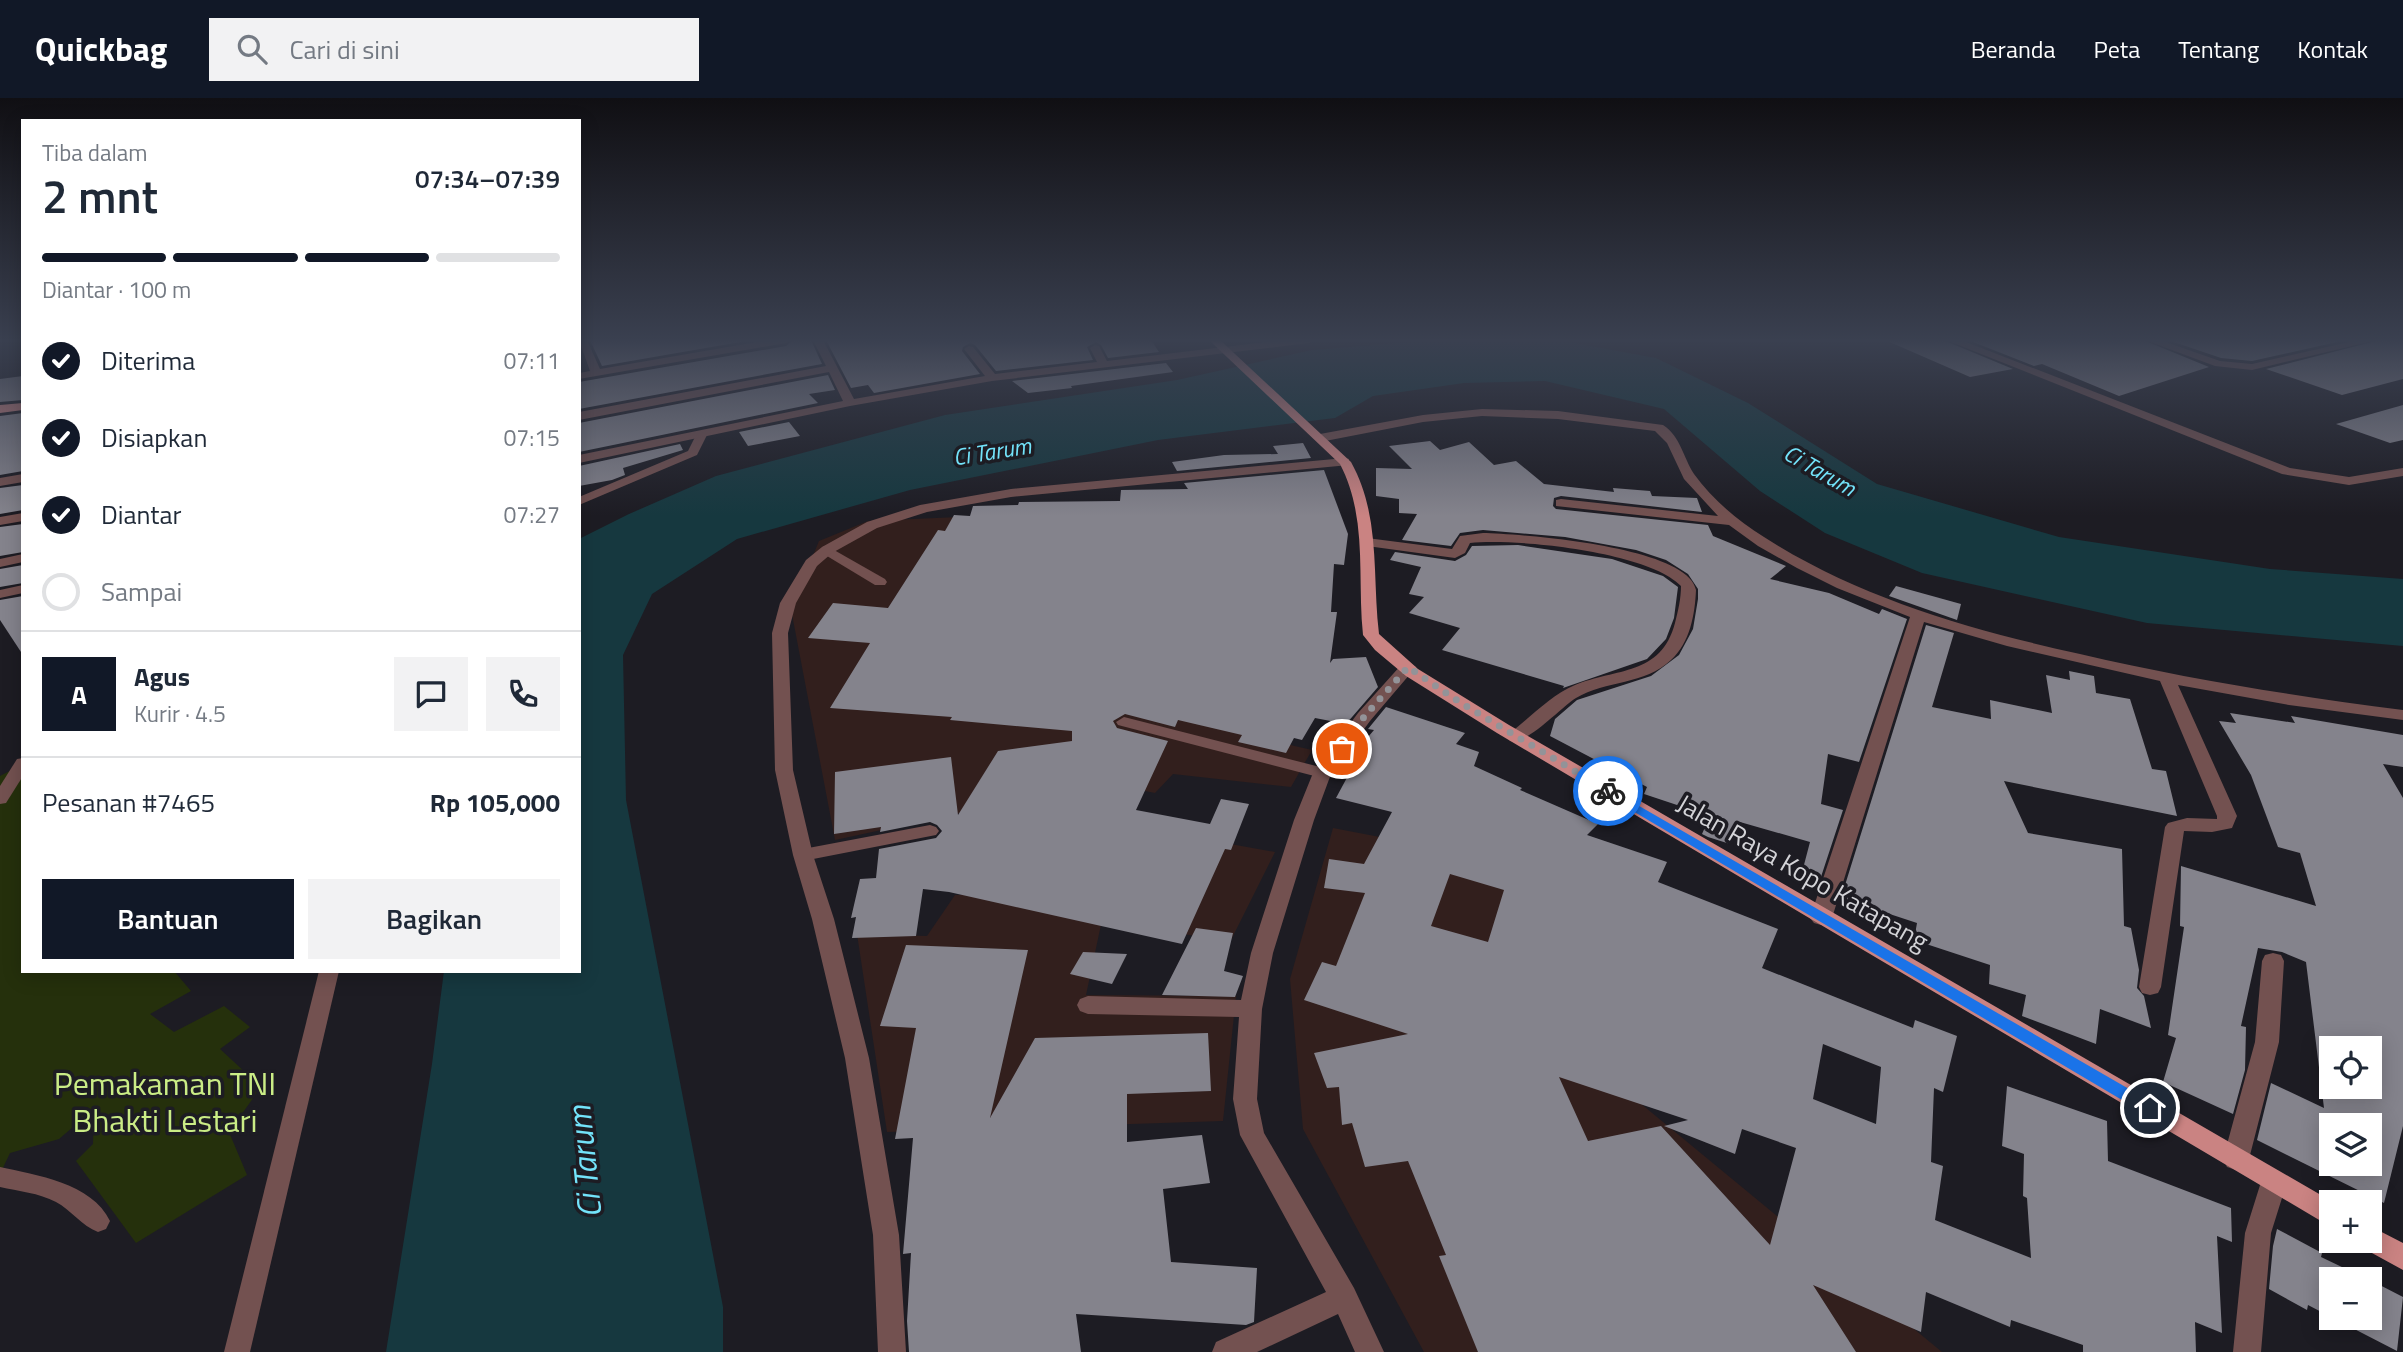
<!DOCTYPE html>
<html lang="id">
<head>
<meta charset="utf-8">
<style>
  body { margin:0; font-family:"Titillium Web",sans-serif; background:#f2f2f3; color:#1f2937; height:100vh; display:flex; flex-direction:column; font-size:26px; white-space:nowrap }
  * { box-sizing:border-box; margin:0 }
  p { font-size:23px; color:#747a83 }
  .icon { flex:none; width:38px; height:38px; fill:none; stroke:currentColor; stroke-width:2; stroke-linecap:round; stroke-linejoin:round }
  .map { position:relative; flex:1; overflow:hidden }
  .details { position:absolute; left:21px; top:21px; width:560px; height:854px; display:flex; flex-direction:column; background:#fff; border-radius:0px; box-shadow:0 4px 18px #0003 }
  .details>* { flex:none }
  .tools { position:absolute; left:2319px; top:938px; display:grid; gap:14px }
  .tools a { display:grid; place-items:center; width:63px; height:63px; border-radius:0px; background:#fff; box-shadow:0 4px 18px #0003; font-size:35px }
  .pin { position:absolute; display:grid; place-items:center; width:60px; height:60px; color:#fff; margin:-30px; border:4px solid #fff; border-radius:50%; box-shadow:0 2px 7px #0007 }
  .courier { position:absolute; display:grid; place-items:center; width:70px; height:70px; margin:-35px; border:5px solid #1a73e8; border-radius:50%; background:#fff; color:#222; box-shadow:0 2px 9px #0007 }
  .head em { font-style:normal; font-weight:600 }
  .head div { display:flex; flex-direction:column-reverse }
  .head { display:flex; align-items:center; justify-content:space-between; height:119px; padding:0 21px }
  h1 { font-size:46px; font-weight:600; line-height:52px }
  .bar { display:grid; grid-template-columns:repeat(4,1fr); gap:10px 7px; align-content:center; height:84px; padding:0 21px }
  .bar i { height:9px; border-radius:5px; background:#e0e1e3 }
  .bar .current { background:#111827 }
  .bar p { grid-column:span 4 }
  .line { display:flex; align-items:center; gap:18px; padding:0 21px; border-top:2px solid #e0e1e3 }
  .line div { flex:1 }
  .round { display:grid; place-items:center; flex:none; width:74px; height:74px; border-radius:0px; background:#f2f2f3 }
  ol { padding:0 21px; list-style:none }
  li { display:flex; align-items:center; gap:21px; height:77px }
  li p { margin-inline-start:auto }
  li .icon { padding:7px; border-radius:50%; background:#111827; color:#fff; stroke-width:4 }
  li:last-child { color:#747a83 }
  li i { width:38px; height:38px; border:4px solid #e0e1e3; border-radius:50% }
  .button { display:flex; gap:14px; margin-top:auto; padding:14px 21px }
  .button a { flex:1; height:80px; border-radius:0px; background:#111827; color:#fff; font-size:28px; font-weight:600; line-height:80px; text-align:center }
  .button a+a { background:#f2f2f3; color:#1f2937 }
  header { display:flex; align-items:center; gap:42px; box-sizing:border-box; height:98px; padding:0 35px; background:#111827; color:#fff }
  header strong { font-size:33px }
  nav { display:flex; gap:38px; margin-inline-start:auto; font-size:24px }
  .search { width:490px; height:63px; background:#f2f2f3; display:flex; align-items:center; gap:18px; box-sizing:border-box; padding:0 24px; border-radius:0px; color:#747a83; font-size:26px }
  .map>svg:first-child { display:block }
  .industrial { fill:#321f1d }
  .green { fill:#25300c }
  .water { fill:#16383f }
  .building { fill:#84838c; fill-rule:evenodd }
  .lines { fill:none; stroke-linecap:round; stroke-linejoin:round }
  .lane { fill:#735150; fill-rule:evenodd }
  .street { fill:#735150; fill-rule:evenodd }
  .primary { fill:#ca8382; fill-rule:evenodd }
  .route { fill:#1a73e8 }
  .done { stroke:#939398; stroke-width:7; stroke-dasharray:0 12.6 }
  .labels { text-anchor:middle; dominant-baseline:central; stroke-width:7; stroke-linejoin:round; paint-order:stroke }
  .far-water-label { font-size:23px; font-style:italic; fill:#73e3fa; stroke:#1d1c23 }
  .street-label { font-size:26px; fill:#d3d3d7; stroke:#1d1c23 }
  .near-park-label { font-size:32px; fill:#caec86; stroke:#1d1c23 }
  .near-water-label { font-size:33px; font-style:italic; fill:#73e3fa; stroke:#1d1c23 }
</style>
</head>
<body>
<header>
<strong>Quickbag</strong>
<div class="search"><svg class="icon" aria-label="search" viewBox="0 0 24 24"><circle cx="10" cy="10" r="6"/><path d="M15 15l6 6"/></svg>Cari di sini</div>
<nav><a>Beranda</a><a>Peta</a><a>Tentang</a><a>Kontak</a></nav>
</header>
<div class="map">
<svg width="2403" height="1254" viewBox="0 0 2403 1254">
  <rect width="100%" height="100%" fill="#1d1c23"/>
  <g class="industrial">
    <polygon points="959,419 912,473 1131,496 1114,606 1312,652 1291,689 1173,676 1155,695 1012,666 970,713 835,742 791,511 819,443 868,423"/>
    <polygon points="1036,711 1275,754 1230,844 1102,822 1086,897 1236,898 1223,1023 887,1034 857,836 927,838 955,797 990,796"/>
    <polygon points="1437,724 1574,764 1640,1005 1942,1254 1424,1254 1303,1031 1290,881 1333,730 1385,740"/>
  </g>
  <polygon class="green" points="23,666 23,873 174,873 191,893 150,916 174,934 224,908 250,929 220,951 261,989 229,1034 247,1077 136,1145 76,1063 93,1046 94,1011 59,1041 10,1055 0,1076 0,678"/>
  <polygon class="water" points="1435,242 1558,242 1656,260 1748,305 1877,386 2059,439 2270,471 2403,481 2403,548 2147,525 1922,475 1825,435 1760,393 1664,311 1545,283 1464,285 1373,298 1335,320 1158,342 910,392 737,441 652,496 623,557 626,702 723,1209 723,1254 386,1254 432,966 444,873 579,873 579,441 629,416 716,378 945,317 1177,282 1312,252"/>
  <g class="building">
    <polygon points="590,242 752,242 602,268"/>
    <polygon points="793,242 811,242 822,266 579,311 579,284 786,248"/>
    <polygon points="826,242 1151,242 1159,254 1108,260 1101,247 1096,244 1087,249 1093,262 996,273 975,247 970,245 963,249 962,253 980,276 874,295 868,287 851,290"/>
    <polygon points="1885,242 1943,242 2013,271 1970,279"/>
    <polygon points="1968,242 2143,242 2209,269 2119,298 2042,266 2034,268"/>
    <polygon points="2168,242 2346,242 2252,263 2221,260"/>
    <polygon points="2380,242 2403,242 2403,281 2342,297 2266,271"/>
    <polygon points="1166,265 1173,274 1071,288 1072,290 1028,295 1012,283"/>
    <polygon points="828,277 835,292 809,296 818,305 579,354 579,325"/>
    <polygon points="23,278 23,302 0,304 0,281"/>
    <polygon points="2403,307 2403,342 2390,345 2336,326"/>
    <polygon points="23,315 23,373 0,377 0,318"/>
    <polygon points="789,324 800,338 748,348 739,334"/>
    <polygon points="1430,343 1440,352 1469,344 1494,367 1516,363 1544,386 1614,394 1613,390 1650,393 1652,398 1697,400 1702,414 1561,398 1554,400 1553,408 1556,411 1708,427 1713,438 1786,468 1770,481 1829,495 1879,516 1882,511 1907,521 1859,664 1828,656 1821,706 1843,712 1818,788 1800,782 1810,744 1740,724 1730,746 1708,739 1702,736 1710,718 1644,696 1647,689 1550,638 1555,621 1577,602 1651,578 1679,557 1693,531 1698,501 1698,491 1688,476 1666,462 1636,452 1565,439 1483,432 1460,435 1451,448 1402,442 1417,416 1399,415 1399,401 1376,398 1376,370 1412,371 1389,348"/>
    <polygon points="1303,345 1311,360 1177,373 1172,364 1224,357 1278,356 1273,348"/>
    <polygon points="680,346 683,352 623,370 625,377 612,382 579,388 579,368"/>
    <polygon points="1324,372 1348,436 1344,467 1334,466 1331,514 1337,514 1330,565 1333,561 1366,559 1378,589 1346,626 1315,620 1302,642 1294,640 1286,655 1238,644 1242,637 1178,622 1175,629 1125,616 1113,623 1117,630 1168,643 1136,712 1210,726 1221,701 1249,706 1231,752 1225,751 1182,846 949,794 923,791 916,838 852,840 856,819 851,820 860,781 876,780 879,751 936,740 942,733 937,727 930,724 880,734 881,729 834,736 835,674 951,659 958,717 998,653 1072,643 1072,633 950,622 952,619 830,610 870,545 808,540 833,505 888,510 938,432 945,433 954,417 970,418 973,408 1018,407 1019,404 1120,403 1121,392 1188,391 1184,385"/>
    <polygon points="23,387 23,412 0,416 0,390"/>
    <polygon points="23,426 23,454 0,458 0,429"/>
    <polygon points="1518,447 1612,461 1663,478 1678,489 1674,520 1666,541 1647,561 1563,590 1564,588 1442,552 1460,530 1409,515 1424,499 1409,496 1421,469 1390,462 1395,454 1455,463 1466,457 1472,448"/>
    <polygon points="23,467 23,485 0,489 0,471"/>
    <polygon points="1896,488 1961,506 1957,522 1889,498"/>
    <polygon points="23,498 23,557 0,522 0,502"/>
    <polygon points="1926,527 1954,535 1932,609 1991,621 1990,602 2052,615 2046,577 2070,582 2069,573 2094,578 2096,595 2130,601 2152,671 2166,673 2177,718 2004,683 2028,735 2122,751 2124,828 2131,830 2139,872 2137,890 2144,898 2151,930 2100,911 2096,946 2022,918 2026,897 1989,886 1990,867 1914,842 1917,825 1841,800"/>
    <path d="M1386,609L1465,635L1456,646L1479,654L1474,668L1522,690L1520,692L1598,726L1587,737L1667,764L1658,784L1778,831L1762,870L1913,930L1915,922L1957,938L1943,994L1934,990L1931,1064L1943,1068L1935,1122L2031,1160L2027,1100L2023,1098L2024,1056L2002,1048L2007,988L2107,1023L2108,1063L2231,1110L2232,1144L2217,1138L2222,1235L2195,1224L2196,1254H2083V1247L2011,1222L2010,1229L1926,1194L1921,1234L1813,1187L1856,1254H1478L1439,1158L1446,1157L1408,1063L1365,1069L1352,1025L1342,1027L1339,989L1327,990L1314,955L1408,936L1304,902L1322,864L1336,868L1365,795L1324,790L1329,761L1364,766L1392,714L1336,700L1357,661L1351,659L1374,632L1368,631ZM1450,776L1504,792L1488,844L1431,828ZM1823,946L1881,969L1876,1026L1813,1001ZM1559,979L1688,1022L1664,1028L1735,1056L1742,1031L1796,1050L1770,1147L1661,1028L1588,1043Z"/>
    <path d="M2230,615L2295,625L2291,618L2403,637V669L2383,666L2403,700V1028L2384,1105L2257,1042L2271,985L2324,1010L2306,864L2282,854L2258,850L2241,928L2246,929L2245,972L2233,1016L2163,984L2176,940L2168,937L2184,829L2180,828L2181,768L2316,808L2300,755L2278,749L2251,677L2219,623L2236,625ZM2331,950H2370V989H2331ZM2331,1027H2370V1066H2331Z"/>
    <polygon points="1196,830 1233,835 1224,873 1243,878 1235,899 1162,897"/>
    <polygon points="906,847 1028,852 990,1020 1035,940 1208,935 1211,993 1127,996 1127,1044 1202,1037 1210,1085 1163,1091 1171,1164 1257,1170 1254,1224 1246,1227 1076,1216 1081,1254 909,1254 907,1223 911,1155 903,1156 913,1040 895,1041 916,930 880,928"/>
    <polygon points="1083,854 1127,856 1112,886 1070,876"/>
    <polygon points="2277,1131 2322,1155 2321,1159 2367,1181 2331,1181 2331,1219 2308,1207 2307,1212 2269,1191 2273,1148"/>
    <polygon points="2370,1182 2403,1199 2397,1253 2333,1220 2370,1220"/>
  </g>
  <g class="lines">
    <g class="lane">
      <polygon points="697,335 707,337 697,357 579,407 579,399 688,353"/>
      <polygon points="827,448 885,481 887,484 885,487 875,487 822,455 822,449"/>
      <polygon points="23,487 23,495 0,500 0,492"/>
      <polygon points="1124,619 1328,671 1330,675 1322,680 1118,627 1116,624"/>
      <polygon points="23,660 23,678 6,705 0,706 0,688 17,661"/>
      <polygon points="930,727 936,729 939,733 936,737 803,763 797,761 794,757 797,753 803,751"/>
      <polygon points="319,873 339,873 250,1254 224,1254"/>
      <path d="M0,1069C36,1077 92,1085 110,1123L106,1131L98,1134C82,1128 71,1112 56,1104C39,1095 18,1093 0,1089Z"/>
    </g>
    <g class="street">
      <polygon points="579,242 587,242 600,271 768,242 791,242 786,245 579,281 579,275 590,273"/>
      <polygon points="813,242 823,242 854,301 985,278 964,251 969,248 973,249 995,276 1097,264 1090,250 1095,247 1099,248 1107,263 1282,242 1314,242 1309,245 992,283 850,308 579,365 579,357 843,303 829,274 579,322 579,314 826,268"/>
      <polygon points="1946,242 1961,242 2290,370 2349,379 2403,370 2403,378 2349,387 2282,376"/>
      <polygon points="2145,242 2160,242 2220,263 2252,266 2358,242 2377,242 2252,272 2215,268"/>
      <path d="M1482,311L1558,313L1663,327C1681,339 1683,359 1694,376C1712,401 1738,423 1764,439C1859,500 1971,532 2080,556C2187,581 2294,598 2403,612V622L2289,607L2178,587L2237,718L2232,730L2212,734L2184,733L2161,889L2158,895L2150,897L2142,895L2139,889L2165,729L2168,725L2187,720L2217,721V718L2160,583L2007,548L1924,524L1832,820L1828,825L1821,827L1814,825L1810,820L1910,519L1837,490L1797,470L1758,448L1729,427L1556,408V402L1561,401L1718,418L1684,381L1667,345L1655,333L1558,321L1482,318L1423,324L1320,344L1314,340L1320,336L1423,317Z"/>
      <polygon points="1345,360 1349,361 1349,367 1011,399 927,414 877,430 832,455 817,468 796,505 788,535 793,672 813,757 834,821 869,960 899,1137 906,1254 878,1254 873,1137 845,960 812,821 793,757 775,672 772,535 780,505 806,462 822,449 867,424 920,407 1011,391"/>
      <polygon points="23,376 23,384 0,388 0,380"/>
      <polygon points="23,415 23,423 0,427 0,419"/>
      <path d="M1483,435C1521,436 1688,448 1696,492C1695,516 1690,545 1671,562C1645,587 1606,582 1576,600C1560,610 1527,647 1510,643L1507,639L1510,635C1531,619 1551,597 1575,587C1616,570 1661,578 1675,525C1678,513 1681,501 1681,488C1649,454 1517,440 1470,445L1465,455L1455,460L1367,448L1360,444L1367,440L1452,451L1460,438Z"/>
      <polygon points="23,456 23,464 0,469 0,461"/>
      <polygon points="1408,564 1416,569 1370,623 1331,676 1314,722 1273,855 1262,911 1257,1001 1264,1035 1354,1190 1384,1254 1355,1254 1338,1216 1257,1254 1212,1254 1216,1244 1326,1194 1240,1037 1233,1001 1239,919 1088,916 1080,913 1077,907 1080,901 1088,898 1241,902 1251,855 1294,722 1313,675 1358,615 1402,566"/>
      <polygon points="2273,855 2281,857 2284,863 2279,944 2249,1061 2245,1069 2236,1072 2227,1069 2223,1061 2255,944 2262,863 2265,857"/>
      <polygon points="2274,1073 2283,1076 2287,1084 2271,1135 2261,1254 2233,1254 2245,1135 2261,1084 2265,1076"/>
    </g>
    <g class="primary">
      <path d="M1209,242H1220L1351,364C1381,418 1372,477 1379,536L1418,571L1509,627L2333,1104L2331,1129L1497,635L1406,578L1375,552L1363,537C1357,479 1368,420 1340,366Z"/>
      <polygon points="23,305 23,312 0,315 0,307"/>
      <polygon points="2370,1128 2403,1145 2403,1172 2361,1149 2358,1143 2370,1143"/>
    </g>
  </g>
  <linearGradient id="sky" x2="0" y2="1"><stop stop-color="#100f13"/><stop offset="0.58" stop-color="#3a4050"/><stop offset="1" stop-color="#3a4050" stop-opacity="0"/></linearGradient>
  <rect width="2403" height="418" fill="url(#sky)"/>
  <polygon class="route" points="1608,690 2155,1006 2157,1010 2155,1015 2144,1015 1604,696 1602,693"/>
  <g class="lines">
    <polyline class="done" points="1342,651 1364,619 1408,569 1461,605 1608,693"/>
  </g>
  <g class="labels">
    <g class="far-water-label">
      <text transform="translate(992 353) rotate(-9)">Ci Tarum</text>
      <text transform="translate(1820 372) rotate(30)">Ci Tarum</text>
    </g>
    <g class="street-label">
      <text transform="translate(1803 774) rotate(30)">Jalan Raya Kopo Katapang</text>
    </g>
    <g class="near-park-label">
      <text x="165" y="985">Pemakaman TNI<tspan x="165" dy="37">Bhakti Lestari</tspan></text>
    </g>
    <g class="near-water-label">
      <text transform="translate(584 1064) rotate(-96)">Ci Tarum</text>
    </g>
  </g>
</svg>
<div class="tools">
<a><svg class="icon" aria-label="locate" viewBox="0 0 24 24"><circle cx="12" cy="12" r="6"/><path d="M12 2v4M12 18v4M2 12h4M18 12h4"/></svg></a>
<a><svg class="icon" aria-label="layers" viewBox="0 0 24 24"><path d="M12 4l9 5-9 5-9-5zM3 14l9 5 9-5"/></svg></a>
<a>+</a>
<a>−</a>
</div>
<div class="pin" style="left:1342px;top:651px;background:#ea580c"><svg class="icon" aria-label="bag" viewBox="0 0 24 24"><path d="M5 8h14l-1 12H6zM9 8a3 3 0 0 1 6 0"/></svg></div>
<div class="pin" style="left:2150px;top:1010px;background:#1f2937"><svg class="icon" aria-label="home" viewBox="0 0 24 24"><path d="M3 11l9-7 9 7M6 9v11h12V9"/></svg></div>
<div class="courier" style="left:1608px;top:693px"><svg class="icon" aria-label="bike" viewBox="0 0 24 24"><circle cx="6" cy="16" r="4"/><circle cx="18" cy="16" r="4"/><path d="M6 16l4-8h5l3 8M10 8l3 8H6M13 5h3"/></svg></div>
<section class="details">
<div class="head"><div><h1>2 mnt</h1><p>Tiba dalam</p></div><em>07:34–07:39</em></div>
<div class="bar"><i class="current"></i><i class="current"></i><i class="current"></i><i></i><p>Diantar · 100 m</p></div>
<ol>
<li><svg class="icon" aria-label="check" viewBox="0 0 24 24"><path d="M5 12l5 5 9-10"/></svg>Diterima<p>07:11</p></li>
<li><svg class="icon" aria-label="check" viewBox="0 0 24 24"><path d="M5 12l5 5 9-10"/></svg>Disiapkan<p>07:15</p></li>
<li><svg class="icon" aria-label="check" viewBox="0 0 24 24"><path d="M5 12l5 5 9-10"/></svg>Diantar<p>07:27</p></li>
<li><i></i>Sampai</li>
</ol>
<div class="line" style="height:126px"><b class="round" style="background:#111827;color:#fff">A</b><div><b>Agus</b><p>Kurir · 4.5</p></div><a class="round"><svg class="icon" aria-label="chat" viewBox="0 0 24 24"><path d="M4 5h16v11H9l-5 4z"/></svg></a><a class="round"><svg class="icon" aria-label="phone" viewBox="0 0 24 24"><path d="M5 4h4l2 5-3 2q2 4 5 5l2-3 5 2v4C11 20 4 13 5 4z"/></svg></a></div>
<div class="line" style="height:91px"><div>Pesanan #7465</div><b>Rp 105,000</b></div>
<div class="button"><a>Bantuan</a><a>Bagikan</a></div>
</section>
</div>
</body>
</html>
